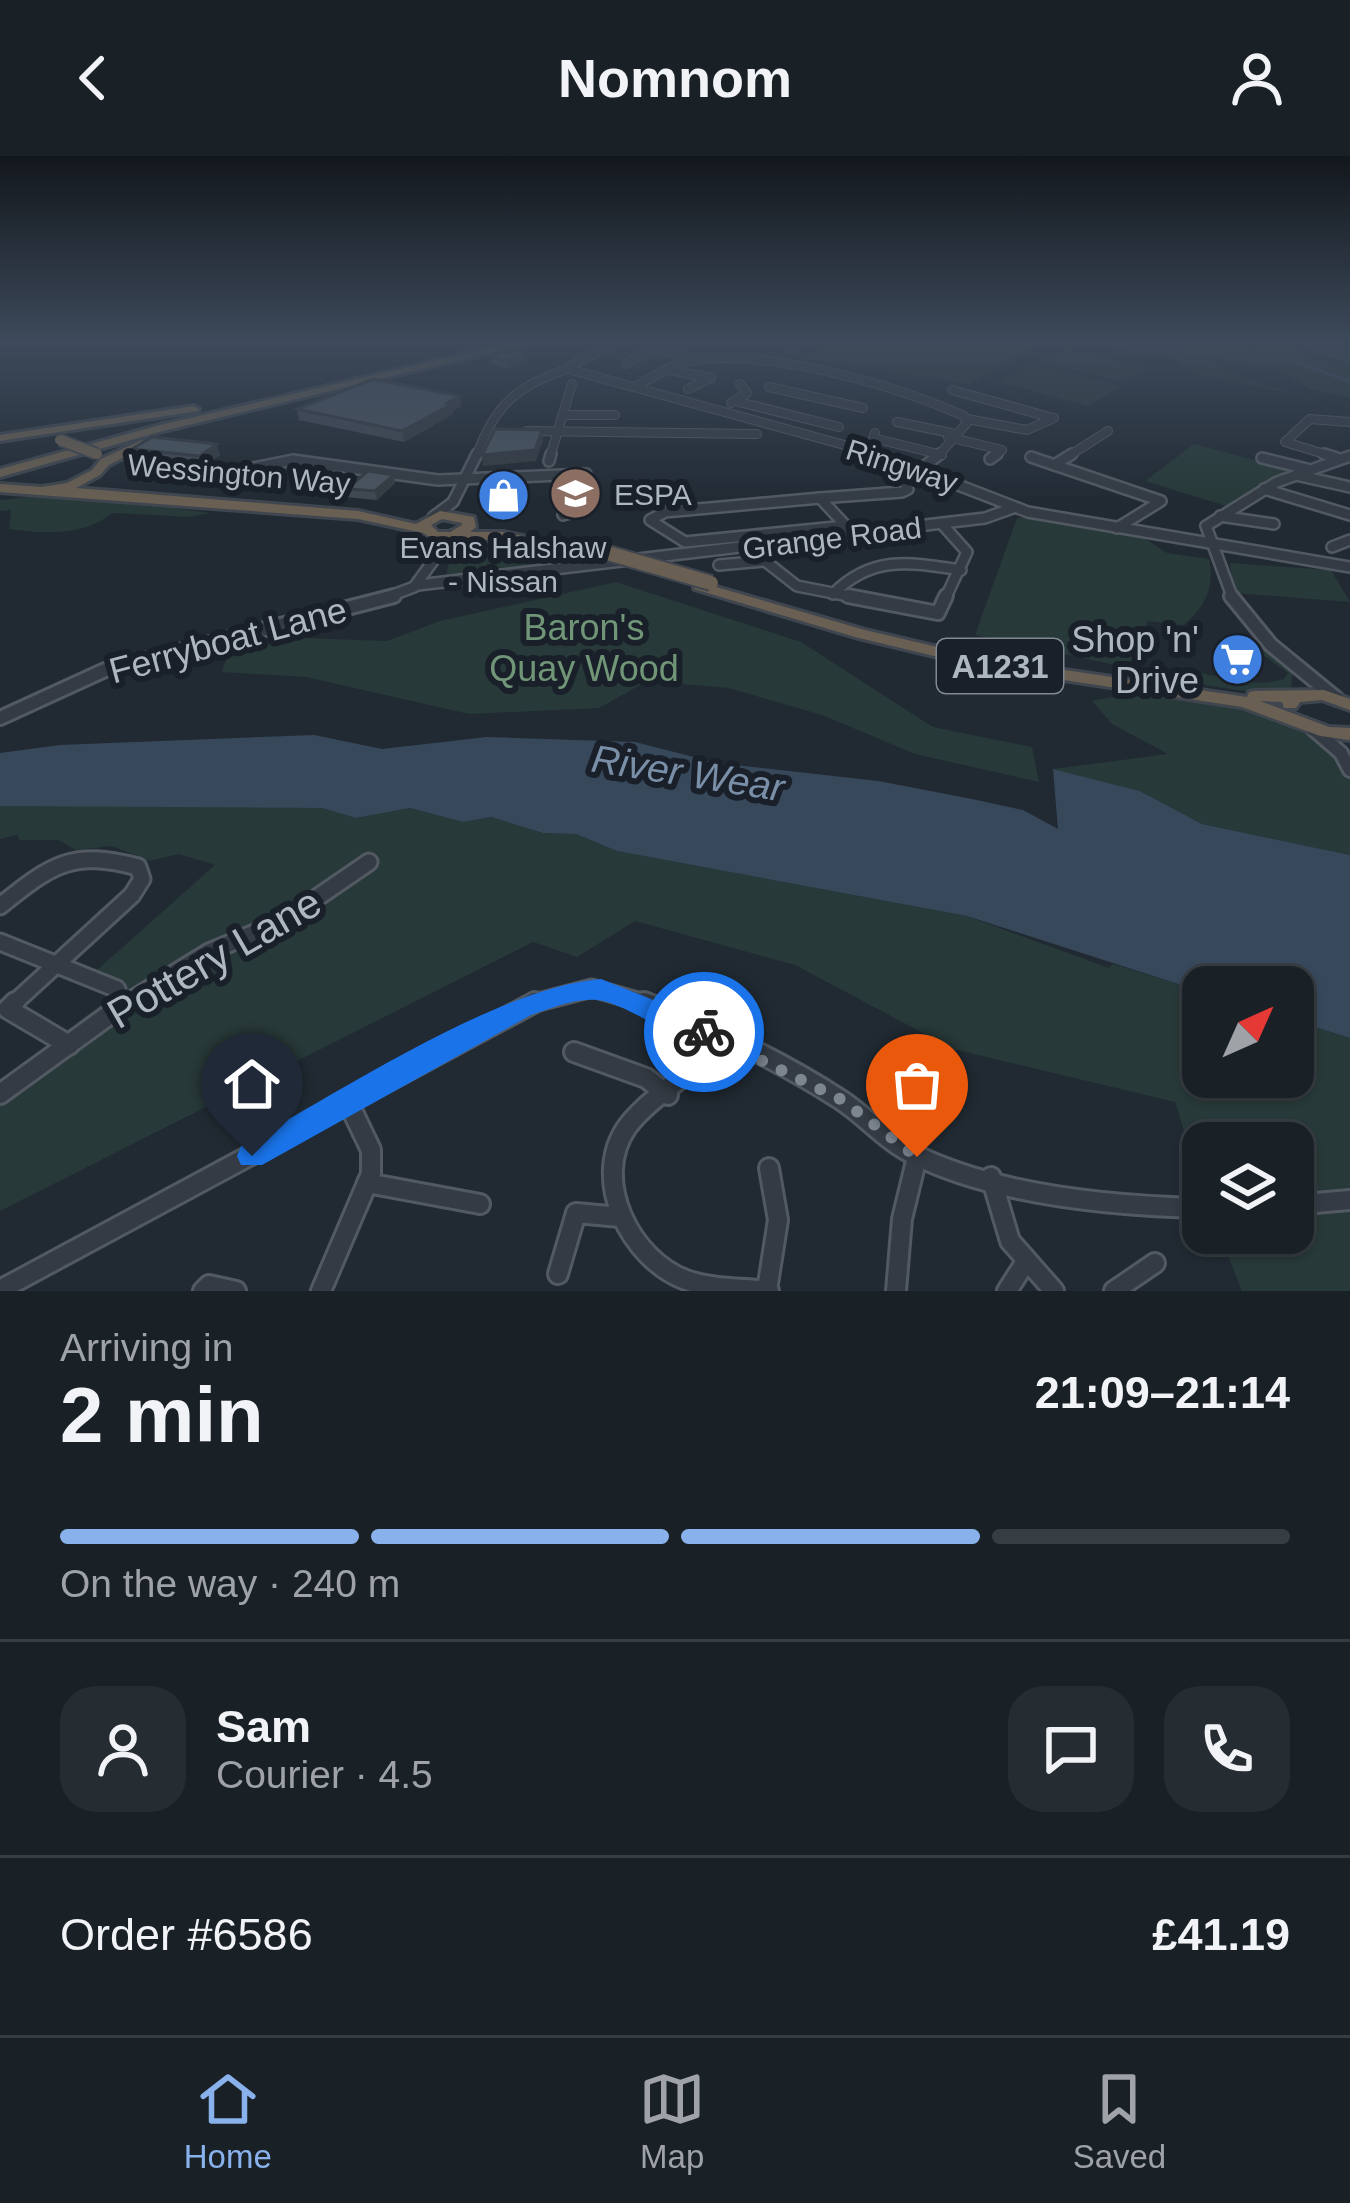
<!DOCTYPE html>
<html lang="en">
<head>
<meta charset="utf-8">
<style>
  body { margin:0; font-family:Arial,sans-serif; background:#262d32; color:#f1f3f6; height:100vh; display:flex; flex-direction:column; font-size:45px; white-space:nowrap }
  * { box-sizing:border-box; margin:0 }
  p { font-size:39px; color:#9fa3a7 }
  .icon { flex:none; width:66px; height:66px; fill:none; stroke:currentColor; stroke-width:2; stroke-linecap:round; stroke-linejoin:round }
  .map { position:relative; height:1135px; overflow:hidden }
  .details { display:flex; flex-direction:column; background:#192026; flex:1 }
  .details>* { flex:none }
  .needle { width:78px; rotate:45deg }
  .tools { position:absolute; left:1182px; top:810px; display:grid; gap:24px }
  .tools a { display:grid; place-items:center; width:132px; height:132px; border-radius:24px; background:#192026; box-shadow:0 3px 9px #0004,0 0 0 3px #373e43; font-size:60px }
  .pin { position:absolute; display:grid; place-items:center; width:102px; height:102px; color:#fff; margin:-123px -51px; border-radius:50% 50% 50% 0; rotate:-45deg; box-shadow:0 0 12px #0007 }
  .pin .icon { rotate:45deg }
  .courier { position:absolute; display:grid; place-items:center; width:120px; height:120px; margin:-60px; border:9px solid #1a73e8; border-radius:50%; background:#fff; color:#222; box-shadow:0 3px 15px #0007 }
  .summary em { font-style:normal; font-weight:600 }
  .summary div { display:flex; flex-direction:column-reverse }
  .summary { display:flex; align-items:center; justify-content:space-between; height:204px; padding:0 60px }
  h1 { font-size:78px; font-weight:600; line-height:90px }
  .bar { display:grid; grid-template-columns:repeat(4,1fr); gap:18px 12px; align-content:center; height:144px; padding:0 60px }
  .bar i { height:15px; border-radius:9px; background:#373e43 }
  .bar .current { background:#89b2ec }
  .bar p { grid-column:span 4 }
  .line { display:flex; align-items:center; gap:30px; padding:0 60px; border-top:3px solid #373e43 }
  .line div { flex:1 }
  .round { display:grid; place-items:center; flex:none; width:126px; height:126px; border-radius:36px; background:#262d32 }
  header { display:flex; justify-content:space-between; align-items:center; height:156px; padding:0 60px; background:#192026; font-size:54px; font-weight:600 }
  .dock { display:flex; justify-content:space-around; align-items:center; height:168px; border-top:3px solid #373e43; background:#192026; font-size:33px; color:#9fa3a7 }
  .dock a { display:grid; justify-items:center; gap:6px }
  .dock .current { color:#89b2ec }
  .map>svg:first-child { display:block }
  .green { fill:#273938 }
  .water { fill:#38485b }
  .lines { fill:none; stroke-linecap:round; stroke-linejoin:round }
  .stream { stroke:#38485b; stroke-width:3 }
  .minor-far4-casing { stroke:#525962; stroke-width:10 }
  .minor-far3-casing { stroke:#525962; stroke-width:14 }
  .minor-far2-casing { stroke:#525962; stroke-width:18 }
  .minor-far1-casing { stroke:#525962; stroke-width:21 }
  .minor-casing { stroke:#525962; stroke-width:24 }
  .highway-casing { stroke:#3f464f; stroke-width:6 }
  .minor-far4 { stroke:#343b44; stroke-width:8 }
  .minor-far3 { stroke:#343b44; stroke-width:9 }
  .minor-far2 { stroke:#343b44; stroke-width:12 }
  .minor-far1 { stroke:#343b44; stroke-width:15 }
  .minor { stroke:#343b44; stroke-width:18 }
  .highway { fill:#695f52; fill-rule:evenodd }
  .highway-bridge-far1-casing { stroke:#3f464f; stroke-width:14; stroke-linecap:butt }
  .highway-bridge-casing { stroke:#3f464f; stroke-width:18; stroke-linecap:butt }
  .highway-bridge-far1 { stroke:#695f52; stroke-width:10 }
  .highway-bridge { stroke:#695f52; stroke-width:14 }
  .wall { fill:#404852 }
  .shaded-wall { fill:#343b42 }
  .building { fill:#4a545f; stroke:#343b42; stroke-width:3 }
  .route { fill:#1a73e8 }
  .done { stroke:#7d858f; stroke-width:12; stroke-dasharray:0 21.6 }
  .labels { text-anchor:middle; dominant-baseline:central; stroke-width:12; stroke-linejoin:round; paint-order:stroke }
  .far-street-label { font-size:30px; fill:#aeb6c1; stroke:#1a2029 }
  .far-poi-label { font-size:30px; fill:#aeb6c1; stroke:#1a2029; text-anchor:start }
  .shield { fill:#1a2029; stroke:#828993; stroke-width:3 }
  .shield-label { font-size:33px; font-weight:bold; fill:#aeb6c1 }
  .park-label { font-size:36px; fill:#709577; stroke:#1a2029 }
  .poi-label { font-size:36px; fill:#aeb6c1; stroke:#1a2029; text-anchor:end }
  .street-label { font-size:36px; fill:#aeb6c1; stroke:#1a2029 }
  .water-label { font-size:39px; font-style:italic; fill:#798ea7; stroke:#1a2029 }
  .near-street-label { font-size:42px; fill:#aeb6c1; stroke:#1a2029 }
</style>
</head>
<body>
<header><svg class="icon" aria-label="back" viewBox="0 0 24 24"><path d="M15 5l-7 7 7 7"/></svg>Nomnom<svg class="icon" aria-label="person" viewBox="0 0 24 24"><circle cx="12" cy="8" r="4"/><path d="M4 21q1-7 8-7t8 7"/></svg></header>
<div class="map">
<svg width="1350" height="1135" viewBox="0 0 1350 1135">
  <rect width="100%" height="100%" fill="#212a33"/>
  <g class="green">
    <polygon points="836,187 1039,187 970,228 801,202"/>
    <polygon points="1255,187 1288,187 1310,203 1350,209 1350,242 1310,233 1280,215 1202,201 1245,222 1350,256 1291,237 1196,219 1154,188 1266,194"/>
    <polygon points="1068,193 1147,212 1122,226 1042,206"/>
    <polygon points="1033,208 1122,230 1088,250 998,226"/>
    <polygon points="1194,288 1292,314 1226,350 1145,325"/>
    <path d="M70,337L210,357L190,361L112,357C85,380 44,378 9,373L11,354L0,355V344Z"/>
    <path d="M1036,361L1138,378L1167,397L1209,403C1215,431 1205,452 1183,469L1148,465L1129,512L975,479L1017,362Z"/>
    <polygon points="487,384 590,405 445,424 452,394"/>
    <polygon points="1230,407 1331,414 1350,446 1234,437"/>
    <polygon points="616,426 801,486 933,571 1032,591 1039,626 915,598 822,559 728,532 647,525 599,552 469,558 306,521 222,516 229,495 304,482 387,485 440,465"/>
    <path d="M1264,489L1293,515L1291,532L1260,537L1139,520C1189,499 1236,538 1284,523L1288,517L1255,493Z"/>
    <polygon points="1138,536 1259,554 1341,597 1350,614 1350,699 1202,668 1140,635 1053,613 1168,598 1112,568 1092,545"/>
    <polygon points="176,648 322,652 356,662 410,652 463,666 491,661 543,677 576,678 617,695 967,760 1109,812 1113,808 1203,836 1203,921 1293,921 1293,864 1350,882 1350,1135 1242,1135 1219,1077 1293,1077 1293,987 1203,987 1203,1035 1175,946 953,893 795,809 635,765 577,801 533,786 0,1055 0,938 92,871 77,867 119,835 88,822 215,709 179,698 149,705 112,690 76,694 58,684 20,684 17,679 0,683 0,650"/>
  </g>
  <polygon class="water" points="314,579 382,593 487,581 635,586 717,607 878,625 972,643 1023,654 1058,673 1053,613 1140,635 1202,668 1350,699 1350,882 1293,864 1293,831 1203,831 1203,836 967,760 617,695 576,678 543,677 491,661 463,666 410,652 356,662 322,652 0,650 0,597 60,589"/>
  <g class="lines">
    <polyline class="stream" points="1066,187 1289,204 1350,225"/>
    <defs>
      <g id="minor-far4">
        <polyline points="1308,188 1350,202"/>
        <polyline points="791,193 800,187"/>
        <polyline points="626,208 652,193 698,203"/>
        <polyline points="567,212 614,187"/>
        <polyline points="670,214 711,222 688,233"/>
        <path d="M634,231C653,222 672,207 693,204C769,193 895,229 964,260L967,267L937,301"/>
        <polyline points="769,231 863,252"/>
        <polyline points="952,234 1053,262"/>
        <polyline points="735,245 839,271"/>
        <polyline points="731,247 747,237 740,228"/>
        <polyline points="562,259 615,259"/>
        <polyline points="967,263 1027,274 1054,262"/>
        <polyline points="897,266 951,277"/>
        <polyline points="527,275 757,278"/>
        <polyline points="875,277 873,282 942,299"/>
        <polyline points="948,281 1002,294 993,301"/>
        <path d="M476,301C494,250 517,229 568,213L888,301"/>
        <polyline points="550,301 572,228"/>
        <polyline points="1067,301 1108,275"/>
        <polyline points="1334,301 1285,286 1310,263 1350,266"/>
      </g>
      <g id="minor-far3">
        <polyline points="878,298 1028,356 1350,411"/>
        <polyline points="1324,298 1337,302"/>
        <polyline points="1031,301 1161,345 1117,372"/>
        <polyline points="1262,302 1307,313"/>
        <polyline points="990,303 997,298"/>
        <polyline points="549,305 551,298"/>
        <polyline points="1054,309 1072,298"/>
        <polyline points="922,312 940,298"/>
        <polyline points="1296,319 1350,331"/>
        <polyline points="203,322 293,304 438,324 586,318 579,354 563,359"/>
        <polyline points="1264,333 1350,359"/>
        <polyline points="820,342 902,336 908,333 904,325"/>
        <polygon points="820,342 846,370 685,386 650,364 665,356"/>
        <polyline points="1220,360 1274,368"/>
        <polyline points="433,361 453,346 477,298"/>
        <polyline points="942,368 967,396 945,443"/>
        <polyline points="846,370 854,379"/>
        <polyline points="1332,391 1350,384"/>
        <polyline points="719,409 765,405 797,430 864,443"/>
        <polyline points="418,429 985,362 1013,352"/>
        <path d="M833,438C872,399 909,406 961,414"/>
        <polyline points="382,443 414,431 452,379"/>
        <polyline points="1233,443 1206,370 1277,326 1350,300"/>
      </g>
      <g id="minor-far2">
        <polyline points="848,440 938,457 946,440"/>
        <polyline points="1231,440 1271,489 1337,543"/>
        <polyline points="0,562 105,514 394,440"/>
        <polyline points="1311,571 1341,597 1350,614"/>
      </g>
      <g id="minor-far1">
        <path d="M0,750C51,709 72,693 138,711L142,723L132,739L12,849"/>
        <polyline points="0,786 117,833"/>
        <polyline points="123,849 209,796 283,765 369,706"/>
        <polyline points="527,849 592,832 652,849"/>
      </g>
      <g id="minor">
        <polyline points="15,846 8,853 69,889"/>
        <path d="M644,846C711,872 781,905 841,944C867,961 887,986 915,999C999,1040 1111,1050 1203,1052"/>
        <path d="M727,887C700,910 647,943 627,971C590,1024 631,1104 686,1124C710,1133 743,1132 769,1135"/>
        <polyline points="574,896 646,922 668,939"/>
        <polyline points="0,938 127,846"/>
        <polyline points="991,1021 1010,1085 1054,1135"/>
        <polyline points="367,1027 480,1048"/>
        <polyline points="1293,1049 1350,1044"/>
        <polyline points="558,1118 576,1057 620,1061"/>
        <polyline points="0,1134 535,846"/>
        <polyline points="767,1134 778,1064 769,1012"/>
        <polyline points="203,1135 209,1129 236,1135"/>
        <polyline points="321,1135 371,1018 371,994 348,946"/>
        <polyline points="896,1135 902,1063 917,1001"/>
        <polyline points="1007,1135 1023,1110"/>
        <polyline points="1114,1135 1155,1107"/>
      </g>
      <g id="highway">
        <polygon points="512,187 530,187 163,275 0,321 0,313 160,269"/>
        <polygon points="194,250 199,253 198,255 0,285 0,279"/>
        <path d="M142,284L148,288L146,290L109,309L100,319L76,332L358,355L416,368L440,355L474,361L476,371L470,376H503L587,393L594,397L587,401L503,384H434L423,377L358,363L0,336V328L42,331L67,327L92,314L101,303ZM442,363L462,367V369L450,376H438L431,369Z"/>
        <polygon points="699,426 865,474 984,502 1247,541 1249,536 1255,535 1324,534 1350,543 1350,554 1322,544 1300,546 1296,552 1284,552 1282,546 1260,545 1329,571 1350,572 1350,584 1320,580 1242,551 984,512 855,481 694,433 694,427"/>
      </g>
    </defs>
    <use href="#minor-far4" class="minor-far4-casing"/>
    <use href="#minor-far3" class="minor-far3-casing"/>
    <use href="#minor-far2" class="minor-far2-casing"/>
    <use href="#minor-far1" class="minor-far1-casing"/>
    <use href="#minor" class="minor-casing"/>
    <use href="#highway" class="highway-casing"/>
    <use href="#minor-far4" class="minor-far4"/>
    <use href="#minor-far3" class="minor-far3"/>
    <use href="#minor-far2" class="minor-far2"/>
    <use href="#minor-far1" class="minor-far1"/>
    <use href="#minor" class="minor"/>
    <use href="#highway" class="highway"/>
    <defs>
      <polyline id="highway-bridge-far1" points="60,284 97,298"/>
      <polyline id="highway-bridge" points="594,393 711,427"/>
    </defs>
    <use href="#highway-bridge-far1" class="highway-bridge-far1-casing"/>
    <use href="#highway-bridge" class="highway-bridge-casing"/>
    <use href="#highway-bridge-far1" class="highway-bridge-far1"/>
    <use href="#highway-bridge" class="highway-bridge"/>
  </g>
  <g class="wall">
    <polygon points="524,199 525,206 507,212 491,208 490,200"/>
    <polygon points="460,240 461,250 453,255 453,258 404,286 299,264 297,253"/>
    <polygon points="132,293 220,299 203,311 136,304"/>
    <polygon points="394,319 395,327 377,344 302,337 300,329 334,323 332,324 354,327"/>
    <polygon points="524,319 525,331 520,348 480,348 479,336"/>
    <polygon points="1235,497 1258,505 1248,509 1233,504"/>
  </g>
  <g class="shaded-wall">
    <polygon points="524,199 525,206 507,212 506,205"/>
    <polygon points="460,240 461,250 453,255 453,258 404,286 402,275"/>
    <polygon points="542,274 543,285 536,305 483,310 482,299"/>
    <polygon points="217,288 220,299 203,311 200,300"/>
    <polygon points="394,319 395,327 377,344 375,335"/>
    <polygon points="524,319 525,331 520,348 519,336"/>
    <polygon points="1260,498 1258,505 1248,509 1251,502"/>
  </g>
  <g class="building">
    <polygon points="509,194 524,199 506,205 490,200"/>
    <polygon points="373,223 460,240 447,247 452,248 402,275 297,253"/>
    <polygon points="495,273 542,274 535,294 482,299"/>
    <polygon points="152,281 217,288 200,300 132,293"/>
    <polygon points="316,312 332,314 321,323 354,327 368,315 394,319 375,335 300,329"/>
    <polygon points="524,319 519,336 479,336 484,320"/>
    <polygon points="1249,492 1260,498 1251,502 1235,497"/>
  </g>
  <linearGradient id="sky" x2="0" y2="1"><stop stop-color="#12171c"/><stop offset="0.54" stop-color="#3d4a5b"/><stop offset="1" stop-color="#3d4a5b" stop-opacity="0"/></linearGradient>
  <rect width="1350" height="346" fill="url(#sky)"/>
  <path class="route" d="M601,823L713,868V884C683,894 630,847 597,844C574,842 552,852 531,859L262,1009H241L237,1000L241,990C337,938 498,831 601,823Z"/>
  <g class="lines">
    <polyline class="done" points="704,876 842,944 917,1001"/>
  </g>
  <defs>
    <symbol id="university-disc" viewBox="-11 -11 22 22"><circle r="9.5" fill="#8d6e63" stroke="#1a2029"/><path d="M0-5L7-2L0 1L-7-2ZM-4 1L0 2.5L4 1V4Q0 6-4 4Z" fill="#fff"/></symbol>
    <symbol id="shop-disc" viewBox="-11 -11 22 22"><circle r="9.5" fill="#3f7fe0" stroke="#1a2029"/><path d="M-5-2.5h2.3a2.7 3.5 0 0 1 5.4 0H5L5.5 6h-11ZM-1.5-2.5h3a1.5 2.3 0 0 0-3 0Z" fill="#fff"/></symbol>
    <symbol id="supermarket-disc" viewBox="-11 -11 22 22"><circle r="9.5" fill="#3f7fe0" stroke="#1a2029"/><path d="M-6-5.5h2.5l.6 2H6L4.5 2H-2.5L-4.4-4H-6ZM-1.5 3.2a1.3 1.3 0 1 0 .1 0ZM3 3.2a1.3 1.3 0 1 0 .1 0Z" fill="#fff"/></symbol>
  </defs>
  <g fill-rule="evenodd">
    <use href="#university-disc" x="546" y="308" width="59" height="59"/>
    <use href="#shop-disc" x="474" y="310" width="59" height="59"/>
    <use href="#supermarket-disc" x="1208" y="474" width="59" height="59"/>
  </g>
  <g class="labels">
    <g class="far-street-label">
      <text transform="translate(902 310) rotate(18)">Ringway</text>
      <text transform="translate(239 318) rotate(5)">Wessington Way</text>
      <text transform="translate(832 382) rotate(-7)">Grange Road</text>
    </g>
    <g class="far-poi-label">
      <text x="614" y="338">ESPA</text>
      <text x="503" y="391" text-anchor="middle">Evans Halshaw<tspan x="503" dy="34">- Nissan</tspan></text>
    </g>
    <rect class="shield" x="937" y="483" width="126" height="54" rx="9"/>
    <g class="shield-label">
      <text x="1000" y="510">A1231</text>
    </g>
    <g class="park-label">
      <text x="584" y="471">Baron's<tspan x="584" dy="41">Quay Wood</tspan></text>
    </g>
    <g class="poi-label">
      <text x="1199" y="483">Shop 'n'<tspan x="1199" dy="41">Drive</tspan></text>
    </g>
    <g class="street-label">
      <text transform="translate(228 484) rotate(-15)">Ferryboat Lane</text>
    </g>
    <g class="water-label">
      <text transform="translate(688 617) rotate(9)">River Wear</text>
    </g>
    <g class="near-street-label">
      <text transform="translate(214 802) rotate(-30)">Pottery Lane</text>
    </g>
  </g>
</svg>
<div class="tools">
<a><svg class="needle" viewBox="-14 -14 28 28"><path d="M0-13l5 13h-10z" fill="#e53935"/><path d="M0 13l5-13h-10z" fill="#9fa3a7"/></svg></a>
<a><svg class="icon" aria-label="layers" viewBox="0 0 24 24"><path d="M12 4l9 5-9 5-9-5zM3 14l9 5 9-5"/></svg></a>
</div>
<div class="pin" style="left:917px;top:1001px;background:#ea580c"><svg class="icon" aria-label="bag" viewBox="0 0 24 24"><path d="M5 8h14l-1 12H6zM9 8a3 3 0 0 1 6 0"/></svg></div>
<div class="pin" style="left:252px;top:1000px;background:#1f2937"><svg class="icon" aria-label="home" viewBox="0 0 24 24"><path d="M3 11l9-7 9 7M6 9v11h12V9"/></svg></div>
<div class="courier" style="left:704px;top:876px"><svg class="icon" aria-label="bike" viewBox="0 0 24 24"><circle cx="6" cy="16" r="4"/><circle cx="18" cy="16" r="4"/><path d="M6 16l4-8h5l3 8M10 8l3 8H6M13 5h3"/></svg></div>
</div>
<section class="details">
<div class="summary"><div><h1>2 min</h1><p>Arriving in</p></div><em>21:09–21:14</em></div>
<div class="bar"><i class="current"></i><i class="current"></i><i class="current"></i><i></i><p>On the way · 240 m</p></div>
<div class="line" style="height:216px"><a class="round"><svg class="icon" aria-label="person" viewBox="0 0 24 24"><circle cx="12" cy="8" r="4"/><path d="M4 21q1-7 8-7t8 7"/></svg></a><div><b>Sam</b><p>Courier · 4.5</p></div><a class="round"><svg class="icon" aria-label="chat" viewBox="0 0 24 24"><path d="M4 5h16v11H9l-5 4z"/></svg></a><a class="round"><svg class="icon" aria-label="phone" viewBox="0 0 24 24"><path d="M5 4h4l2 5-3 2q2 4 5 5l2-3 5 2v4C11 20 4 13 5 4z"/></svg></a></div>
<div class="line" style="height:156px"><div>Order #6586</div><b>£41.19</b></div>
</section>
<nav class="dock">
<a class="current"><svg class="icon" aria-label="home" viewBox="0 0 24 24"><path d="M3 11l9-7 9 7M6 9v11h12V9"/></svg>Home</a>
<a><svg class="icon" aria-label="map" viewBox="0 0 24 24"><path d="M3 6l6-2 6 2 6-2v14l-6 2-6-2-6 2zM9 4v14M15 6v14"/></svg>Map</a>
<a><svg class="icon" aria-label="saved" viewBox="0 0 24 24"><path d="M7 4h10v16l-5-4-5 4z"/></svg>Saved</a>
</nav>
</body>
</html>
